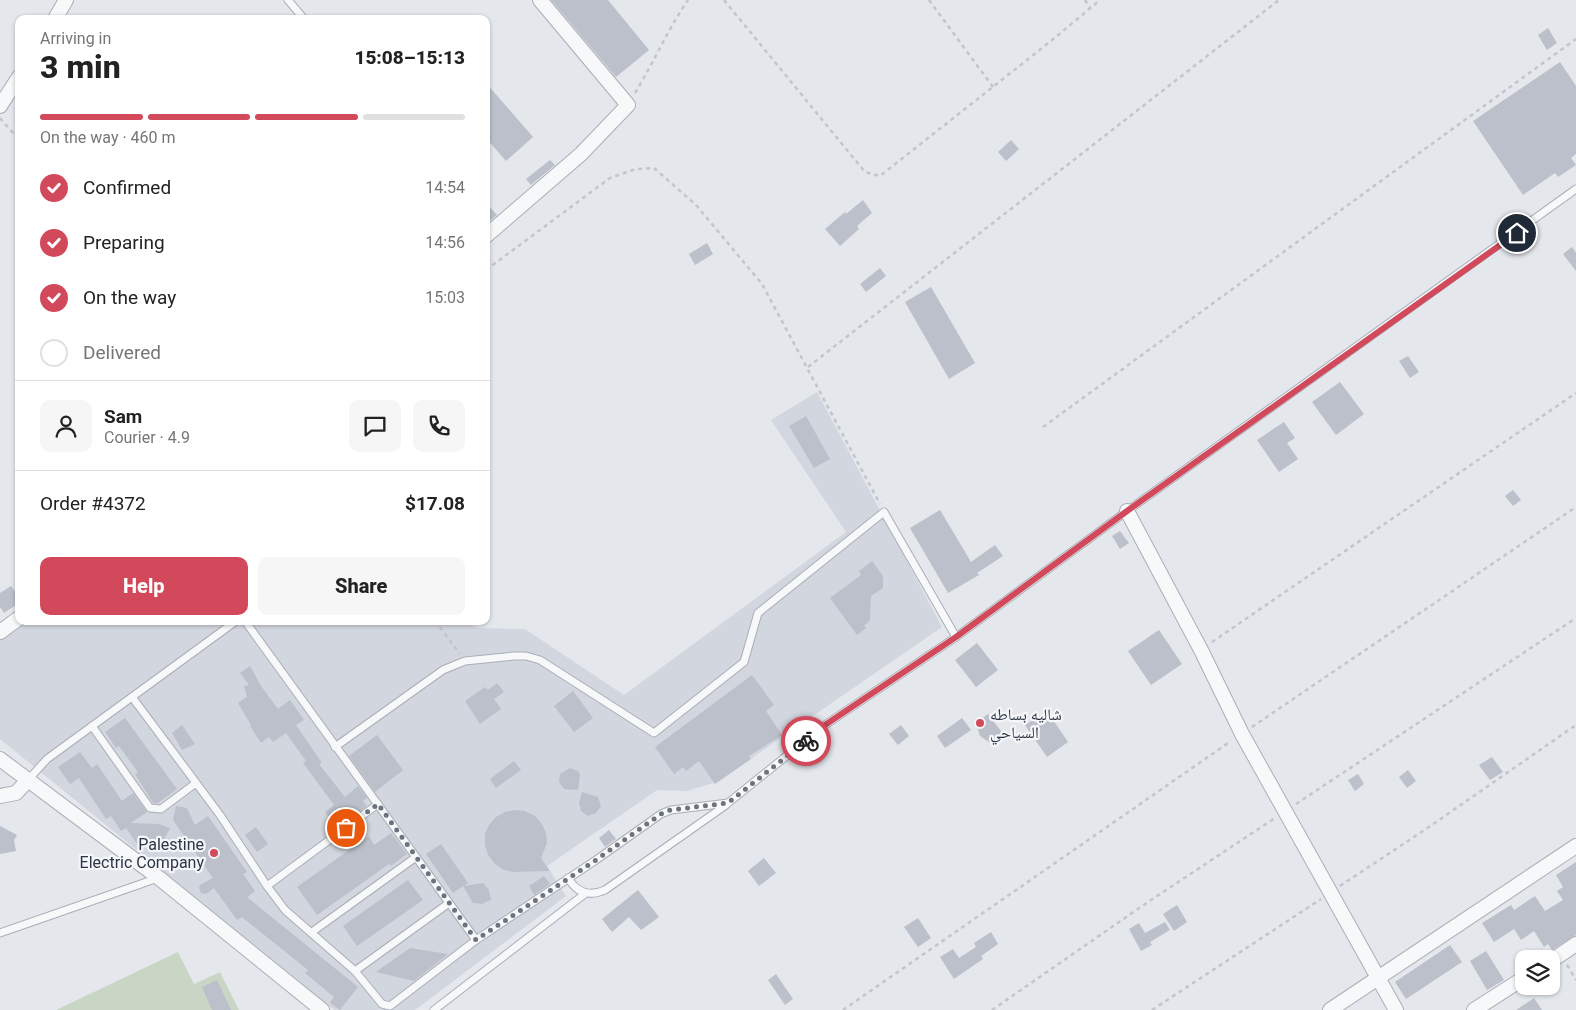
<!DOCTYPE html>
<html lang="en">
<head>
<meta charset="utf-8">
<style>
  body { margin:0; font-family:Roboto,"Noto Naskh Arabic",sans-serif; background:#f6f6f6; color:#222; height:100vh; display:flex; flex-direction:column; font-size:19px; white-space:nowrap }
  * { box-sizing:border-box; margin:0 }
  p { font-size:16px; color:#767676 }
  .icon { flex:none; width:28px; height:28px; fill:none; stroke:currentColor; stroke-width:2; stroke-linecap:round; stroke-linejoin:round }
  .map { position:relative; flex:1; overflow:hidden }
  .sheet { position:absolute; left:15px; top:15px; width:475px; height:610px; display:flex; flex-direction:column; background:#fff; border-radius:10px; box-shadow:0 1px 4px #0004 }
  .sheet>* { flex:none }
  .fabs { position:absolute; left:1515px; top:950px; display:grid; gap:10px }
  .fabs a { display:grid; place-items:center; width:45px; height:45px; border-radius:10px; background:#fff; box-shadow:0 1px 4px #0004; font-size:25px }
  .pin { position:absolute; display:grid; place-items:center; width:42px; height:42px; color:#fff; margin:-21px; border:2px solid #fff; border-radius:50%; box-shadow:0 1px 5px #0007 }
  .courier { position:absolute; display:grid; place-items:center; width:50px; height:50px; margin:-25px; border:4px solid #d1495b; border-radius:50%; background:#fff; color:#222; box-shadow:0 1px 6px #0007 }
  .head em { font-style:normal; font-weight:800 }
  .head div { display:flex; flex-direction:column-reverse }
  .head { display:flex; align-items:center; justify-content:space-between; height:85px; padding:0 25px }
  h1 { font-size:32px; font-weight:800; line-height:38px }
  .bar { display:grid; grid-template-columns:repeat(4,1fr); gap:8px 5px; align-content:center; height:60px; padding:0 25px }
  .bar i { height:6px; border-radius:4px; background:#e0e0e0 }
  .bar .active { background:#d1495b }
  .bar p { grid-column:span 4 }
  .line { display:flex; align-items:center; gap:12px; padding:0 25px; border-top:1px solid #e0e0e0 }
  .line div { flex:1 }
  .round { display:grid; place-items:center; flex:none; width:52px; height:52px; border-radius:10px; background:#f6f6f6 }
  ol { padding:0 25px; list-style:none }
  li { display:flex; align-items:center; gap:15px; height:55px }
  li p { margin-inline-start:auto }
  li .icon { padding:5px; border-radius:50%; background:#d1495b; color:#fff; stroke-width:4 }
  li:last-child { color:#767676 }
  li i { width:28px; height:28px; border:2px solid #e0e0e0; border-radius:50% }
  .button { display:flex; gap:10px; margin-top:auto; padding:10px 25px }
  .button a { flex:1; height:58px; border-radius:10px; background:#d1495b; color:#fff; font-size:20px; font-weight:800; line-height:58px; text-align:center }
  .button a+a { background:#f6f6f6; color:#222 }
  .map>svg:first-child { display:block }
  .built { fill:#d2d6de }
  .green { fill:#c9d6c5 }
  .building { fill:#bbc0ca }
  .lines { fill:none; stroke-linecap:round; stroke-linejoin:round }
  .service-casing { stroke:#a9aeb7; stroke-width:9 }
  .minor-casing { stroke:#a9aeb7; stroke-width:16 }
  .path { stroke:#c2c5cb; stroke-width:2.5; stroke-dasharray:4 4; stroke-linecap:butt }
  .service { stroke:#f7f8fa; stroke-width:7 }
  .minor { stroke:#f7f8fa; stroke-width:14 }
  .done { stroke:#6c737f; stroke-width:5; stroke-dasharray:0 9 }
  .route { stroke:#d1495b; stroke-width:6 }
  .poi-dot { fill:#d1495b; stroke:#f4f6f9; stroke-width:2 }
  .labels { text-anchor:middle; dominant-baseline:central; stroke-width:4.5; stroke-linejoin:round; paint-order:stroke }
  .poi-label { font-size:16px; fill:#2b3445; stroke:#f4f6f9; text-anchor:start }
</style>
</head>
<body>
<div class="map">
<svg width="1576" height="1010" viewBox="0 0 1576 1010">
  <rect width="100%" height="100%" fill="#e4e7ec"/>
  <polygon class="built" points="817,392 942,627 717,782 687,791 657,790 547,866 566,896 415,1010 334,1010 0,739 0,638 21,621 465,621 477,628 525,629 624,695 846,532 771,420"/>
  <polygon class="green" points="178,952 194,984 220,972 239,1010 56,1010"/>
  <g class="building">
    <polygon points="551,0 608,0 649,50 616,77"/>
    <polygon points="1548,28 1557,43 1547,50 1538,35"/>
    <polygon points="1560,62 1576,86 1576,154 1571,158 1576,165 1558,177 1555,173 1523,195 1473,121"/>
    <polygon points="486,83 533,137 506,161 486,138"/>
    <polygon points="1011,140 1019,149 1006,161 998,152"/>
    <polygon points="550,160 555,165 531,185 526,179"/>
    <polygon points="863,200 872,213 857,226 859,229 840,246 825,229 845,212 846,214"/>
    <polygon points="486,203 497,215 486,224"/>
    <polygon points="707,243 713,254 695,265 689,254"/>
    <polygon points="1572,247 1576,253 1576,271 1563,254"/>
    <polygon points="880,268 886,276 866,292 860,284"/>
    <polygon points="931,287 975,363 949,379 905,302"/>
    <polygon points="1408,356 1419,372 1410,378 1399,361"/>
    <polygon points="1340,382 1364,414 1336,435 1312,402"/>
    <polygon points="806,416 830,459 814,468 789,426"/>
    <polygon points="1284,422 1295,438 1287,443 1298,459 1279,472 1257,440"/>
    <polygon points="1513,490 1521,500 1513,506 1505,496"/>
    <polygon points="940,510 971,562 995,545 1003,556 977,573 979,575 948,593 910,528"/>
    <polygon points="1120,531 1129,543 1120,549 1112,536"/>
    <polygon points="872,561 883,576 883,588 871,596 870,620 864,626 866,628 857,635 830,598 861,575 859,571"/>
    <polygon points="11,586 19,597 19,603 4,613 0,607 0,593"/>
    <polygon points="1159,630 1182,664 1151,685 1128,651"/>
    <polygon points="977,643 998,670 976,687 955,660"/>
    <polygon points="250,666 261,686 278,709 290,700 304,720 296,725 322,763 319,764 345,797 358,786 367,798 363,801 367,806 337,828 325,812 334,805 303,763 306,761 286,733 273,742 269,737 261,743 250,726 251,725 238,703 247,697 244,686 249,685 240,673"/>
    <polygon points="752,675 774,705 766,711 782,735 749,756 751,759 715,784 699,761 686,771 683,767 674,774 655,747"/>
    <polygon points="497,683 504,692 494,699 501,709 480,724 465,701 485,687 488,690"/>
    <polygon points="573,691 593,718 574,732 554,706"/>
    <polygon points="1047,711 1068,742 1047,757 1025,725"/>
    <polygon points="988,714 1004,735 992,744 980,736 976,723"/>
    <polygon points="125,718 177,789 158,803 153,803 135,774 138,772 119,746 116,748 105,732"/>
    <polygon points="962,718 971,730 945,748 937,736"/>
    <polygon points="182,725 195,744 182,750 172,733"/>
    <polygon points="901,725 909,736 898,745 889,734"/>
    <polygon points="377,735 403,770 375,792 349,756"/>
    <polygon points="80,752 92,768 97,764 122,801 133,793 147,812 131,823 159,824 170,828 165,838 159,842 148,839 138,845 126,828 121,831 111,816 106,819 79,778 70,784 58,767"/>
    <polygon points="1492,757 1503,772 1490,780 1479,765"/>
    <polygon points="514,761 521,770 496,788 490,779"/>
    <polygon points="570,768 578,771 580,775 578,790 564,789 559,782 560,774"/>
    <polygon points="1408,770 1416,781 1407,788 1399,777"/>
    <polygon points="1358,774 1364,784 1355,791 1348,780"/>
    <polygon points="582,792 598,797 601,806 596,813 588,816 581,811 579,803"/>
    <polygon points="176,806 187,808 195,825 208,816 247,872 243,874 255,891 247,897 358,987 340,1010 330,1003 334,997 305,973 308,970 242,917 237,920 214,888 206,894 201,893 199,888 200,885 213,878 173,820"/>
    <polygon points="515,810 525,811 535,816 542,824 546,833 547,843 541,858 550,871 512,872 502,869 494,863 488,855 485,845 485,834 489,825 496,817 505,812"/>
    <polygon points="0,826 17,835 14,840 16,851 0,854"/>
    <polygon points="256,827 268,844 257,852 245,835"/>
    <polygon points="609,830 616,839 605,847 599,838"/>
    <polygon points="391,833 407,854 391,866 389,864 317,915 297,887 369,836 374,845"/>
    <polygon points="441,844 468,883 464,886 483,883 489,890 491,900 482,904 473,903 463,886 453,893 426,854"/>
    <polygon points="764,858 776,873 759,886 748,871"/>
    <polygon points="1576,862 1576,935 1552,950 1548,944 1544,947 1534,931 1521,940 1514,929 1494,942 1482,923 1511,905 1514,910 1535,896 1545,911 1563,900 1557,891 1563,887 1556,875"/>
    <polygon points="544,876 550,884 534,895 529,886"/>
    <polygon points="408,880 423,900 357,946 343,926"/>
    <polygon points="638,890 659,917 641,930 629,917 612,932 602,919"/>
    <polygon points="1177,905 1187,922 1174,931 1163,914"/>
    <polygon points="918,918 931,938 918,947 904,927"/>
    <polygon points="1165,922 1170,930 1150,942 1152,945 1141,951 1129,929 1139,923 1145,933"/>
    <polygon points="991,932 998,944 981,956 983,959 954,979 940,957 953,949 959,958 976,947 974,943"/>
    <polygon points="1450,945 1462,962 1406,999 1395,982"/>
    <polygon points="410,948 448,954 414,981 376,972"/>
    <polygon points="1486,951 1504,980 1487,990 1470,961"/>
    <polygon points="776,974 793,999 785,1005 768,980"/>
    <polygon points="217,980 231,1010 212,1010 202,987"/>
    <polygon points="1534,998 1542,1010 1516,1010"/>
  </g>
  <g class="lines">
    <defs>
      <g id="service">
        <polyline points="288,0 304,19"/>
        <polyline points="132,697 220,815 267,886 285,910 355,971 382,1004 390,1006 476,940 245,621"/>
        <polyline points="92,726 150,808 161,809 196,783"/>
        <polyline points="335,747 443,670 455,665 465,661 514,656 526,656 540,660 654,733 744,662 758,613 884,512 956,637"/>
        <polyline points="28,780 47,759 236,621"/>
        <path d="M568,878C577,893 589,897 605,890L726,805"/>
        <polyline points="267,886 378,804"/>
        <polyline points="312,932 416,857"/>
        <polyline points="0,933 158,878"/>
        <polyline points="476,940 596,860 661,814 671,810 728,803 825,725 956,637 1127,511 1576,189"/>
        <polyline points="355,971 449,903"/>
        <polyline points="434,1010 586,893"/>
      </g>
      <g id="minor">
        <polyline points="55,19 66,0"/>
        <polyline points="0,106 19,77"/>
        <polyline points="486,236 581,154 628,105 540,0"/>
        <polyline points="1127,511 1201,650 1242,734 1396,1010"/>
        <polyline points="0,632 19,618"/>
        <polyline points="0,759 159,878 322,1010"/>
        <polyline points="0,796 16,793 28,780"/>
        <polyline points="1551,961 1576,944"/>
        <polyline points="1330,1010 1576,846"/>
        <polyline points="1474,1010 1524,978"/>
      </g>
    </defs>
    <use href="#service" class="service-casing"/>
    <use href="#minor" class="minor-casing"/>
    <g class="path">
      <polyline points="724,0 865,172 880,176 1051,41 1100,0"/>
      <polyline points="929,0 993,87"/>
      <polyline points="1085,0 1090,8"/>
      <path d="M635,93C654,62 668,29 688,0"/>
      <polyline points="0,118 19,140"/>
      <polyline points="486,270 610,178 636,169 654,168 696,205 762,284 880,504"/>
      <polyline points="808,367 1279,0"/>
      <polyline points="1043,427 1576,39"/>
      <polyline points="435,621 460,654"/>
      <polyline points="1212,642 1576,393"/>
      <polyline points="1252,727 1576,507"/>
      <polyline points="1296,804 1576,618"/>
      <polyline points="1340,886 1429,827 1576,725"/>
      <polyline points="1567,965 1576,980"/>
      <polyline points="843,1010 1231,741"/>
      <polyline points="992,1010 1148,902 1275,818"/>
      <polyline points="1152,1010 1321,899"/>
    </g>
    <use href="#service" class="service"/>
    <use href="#minor" class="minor"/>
  </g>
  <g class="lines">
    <polyline class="done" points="346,828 378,804 476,940 596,860 661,814 670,810 728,803 806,741"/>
    <polyline class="route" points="806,741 825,725 956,637 1127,511 1517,233"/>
  </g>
  <g class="poi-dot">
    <circle cx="980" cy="723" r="5"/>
    <circle cx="214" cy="853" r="5"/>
  </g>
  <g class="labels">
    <g class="poi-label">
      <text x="990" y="714">شاليه بساطه<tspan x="990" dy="18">السياحي</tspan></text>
      <text x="204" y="844" text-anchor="end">Palestine<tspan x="204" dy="18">Electric Company</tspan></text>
    </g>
  </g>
</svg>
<div class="fabs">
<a><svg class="icon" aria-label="layers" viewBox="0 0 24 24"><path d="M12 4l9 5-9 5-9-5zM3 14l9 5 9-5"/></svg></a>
</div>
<div class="pin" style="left:346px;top:828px;background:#ea580c"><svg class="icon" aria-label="bag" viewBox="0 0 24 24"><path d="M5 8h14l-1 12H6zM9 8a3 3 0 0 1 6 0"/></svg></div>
<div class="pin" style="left:1517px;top:233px;background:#1f2937"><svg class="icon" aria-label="home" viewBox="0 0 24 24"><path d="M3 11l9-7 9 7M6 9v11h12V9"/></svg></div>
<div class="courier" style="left:806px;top:741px"><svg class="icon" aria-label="bike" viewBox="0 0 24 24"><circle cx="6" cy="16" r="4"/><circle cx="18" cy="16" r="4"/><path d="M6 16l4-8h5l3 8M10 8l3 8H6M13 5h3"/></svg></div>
<section class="sheet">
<div class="head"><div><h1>3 min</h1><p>Arriving in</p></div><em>15:08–15:13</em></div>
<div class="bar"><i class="active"></i><i class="active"></i><i class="active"></i><i></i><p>On the way · 460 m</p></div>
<ol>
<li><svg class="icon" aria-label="check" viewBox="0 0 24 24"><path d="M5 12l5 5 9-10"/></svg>Confirmed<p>14:54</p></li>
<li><svg class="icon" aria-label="check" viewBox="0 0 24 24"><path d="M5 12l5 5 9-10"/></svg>Preparing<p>14:56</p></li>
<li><svg class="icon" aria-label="check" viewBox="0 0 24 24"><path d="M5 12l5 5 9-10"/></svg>On the way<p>15:03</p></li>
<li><i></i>Delivered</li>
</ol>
<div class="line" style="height:90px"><a class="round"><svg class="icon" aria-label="person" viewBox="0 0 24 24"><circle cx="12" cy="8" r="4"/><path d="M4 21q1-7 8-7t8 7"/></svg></a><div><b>Sam</b><p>Courier · 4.9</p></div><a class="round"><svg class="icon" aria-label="chat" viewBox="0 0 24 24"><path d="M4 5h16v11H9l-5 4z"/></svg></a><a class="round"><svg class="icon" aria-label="phone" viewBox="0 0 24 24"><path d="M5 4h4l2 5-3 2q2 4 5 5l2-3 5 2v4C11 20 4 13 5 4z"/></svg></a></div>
<div class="line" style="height:65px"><div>Order #4372</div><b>$17.08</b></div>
<div class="button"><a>Help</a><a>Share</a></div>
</section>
</div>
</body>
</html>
